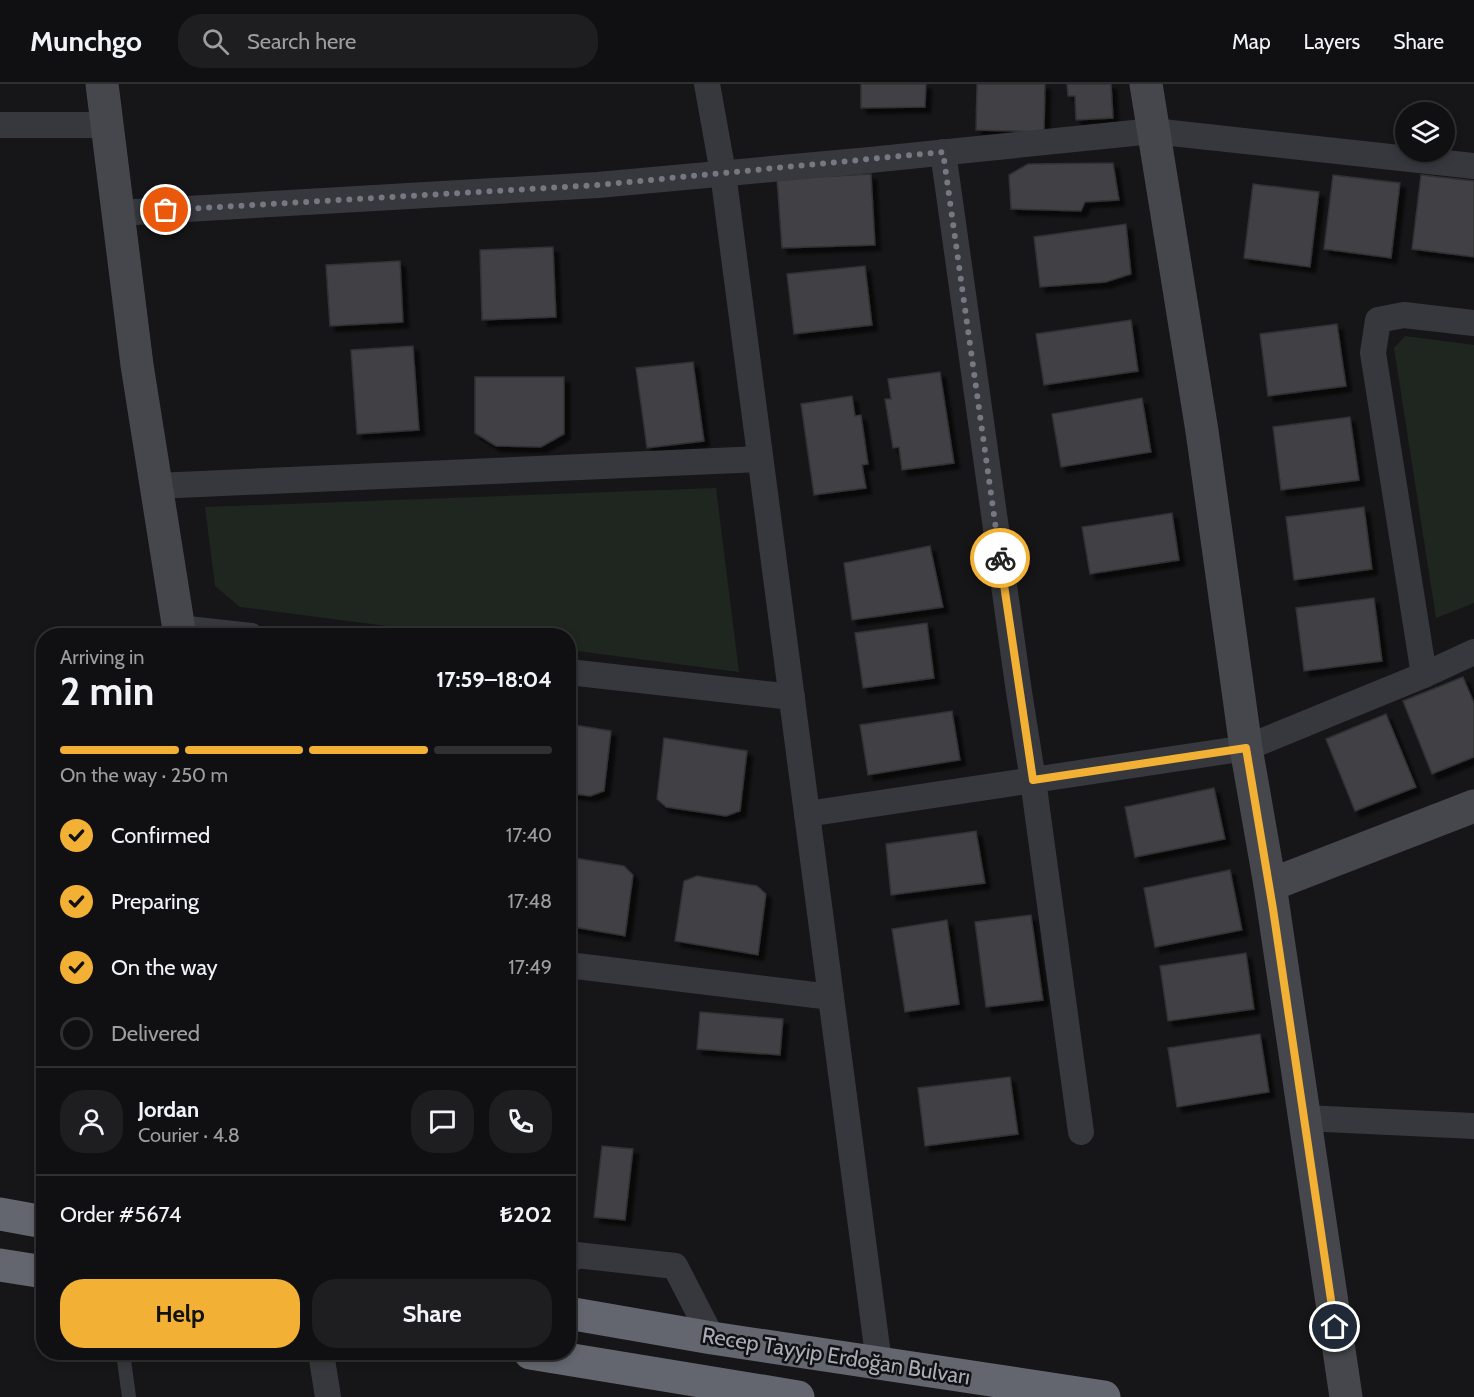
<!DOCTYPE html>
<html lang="en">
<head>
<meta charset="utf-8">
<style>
  body { margin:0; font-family:Cabin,sans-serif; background:#1e1e20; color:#f1f3f6; height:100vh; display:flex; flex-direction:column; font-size:22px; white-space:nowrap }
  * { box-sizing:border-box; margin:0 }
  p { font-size:20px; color:#9c9d9f }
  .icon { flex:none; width:33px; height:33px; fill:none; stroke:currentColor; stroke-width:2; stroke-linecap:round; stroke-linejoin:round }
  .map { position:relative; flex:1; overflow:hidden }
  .drawer { position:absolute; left:36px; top:544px; width:540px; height:732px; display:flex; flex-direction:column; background:#101012; border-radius:24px; box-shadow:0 3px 9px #0003,0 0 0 2px #303032 }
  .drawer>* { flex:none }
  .controls { position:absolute; left:1395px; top:18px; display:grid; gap:12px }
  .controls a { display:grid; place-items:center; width:60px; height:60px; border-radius:50%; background:#101012; box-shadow:0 3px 9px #0003,0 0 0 2px #303032; font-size:30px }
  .pin { position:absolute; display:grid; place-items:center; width:51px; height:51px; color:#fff; margin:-26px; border:3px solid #fff; border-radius:50%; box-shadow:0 2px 6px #0007 }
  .courier { position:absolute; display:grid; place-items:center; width:60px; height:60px; margin:-30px; border:4px solid #f2b134; border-radius:50%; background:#fff; color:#222; box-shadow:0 2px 8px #0007 }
  .summary em { font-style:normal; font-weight:700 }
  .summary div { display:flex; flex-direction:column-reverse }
  .summary { display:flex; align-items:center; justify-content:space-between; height:102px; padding:0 24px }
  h1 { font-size:39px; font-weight:700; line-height:45px }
  .bar { display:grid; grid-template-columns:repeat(4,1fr); gap:9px 6px; align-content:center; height:72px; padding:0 24px }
  .bar i { height:8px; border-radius:4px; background:#303032 }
  .bar .selected { background:#f2b134 }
  .bar p { grid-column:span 4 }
  .line { display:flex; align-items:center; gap:15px; padding:0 24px; border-top:2px solid #303032 }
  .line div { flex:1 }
  .round { display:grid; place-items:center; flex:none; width:63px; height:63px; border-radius:24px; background:#1e1e20 }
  ol { padding:0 24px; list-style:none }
  li { display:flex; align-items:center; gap:18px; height:66px }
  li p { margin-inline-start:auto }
  li .icon { padding:6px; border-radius:50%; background:#f2b134; color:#111; stroke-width:4 }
  li:last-child { color:#9c9d9f }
  li i { width:33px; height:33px; border:3px solid #303032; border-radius:50% }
  .action { display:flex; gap:12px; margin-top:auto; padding:12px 24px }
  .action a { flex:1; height:69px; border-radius:24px; background:#f2b134; color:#111; font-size:24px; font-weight:700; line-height:69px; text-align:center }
  .action a+a { background:#1e1e20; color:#f1f3f6 }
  header { display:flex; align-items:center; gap:36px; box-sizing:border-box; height:84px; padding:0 30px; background:#101012; border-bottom:2px solid #303032 }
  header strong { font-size:28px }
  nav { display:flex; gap:33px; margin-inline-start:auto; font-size:21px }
  .search { width:420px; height:54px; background:#1e1e20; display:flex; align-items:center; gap:15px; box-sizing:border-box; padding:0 21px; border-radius:24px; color:#9c9d9f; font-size:22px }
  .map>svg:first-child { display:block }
  .green { fill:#1e261f }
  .building { fill:#404145; stroke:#303034; stroke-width:1.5; filter:url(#shadow) }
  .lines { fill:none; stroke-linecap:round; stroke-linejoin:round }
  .lane { stroke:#37383d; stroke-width:14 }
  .street { stroke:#37383d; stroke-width:26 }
  .secondary { stroke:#45474d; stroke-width:33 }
  .highway { stroke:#63666e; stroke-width:33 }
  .done { stroke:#757880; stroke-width:6; stroke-dasharray:0 10.8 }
  .route { stroke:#f2b134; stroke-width:8 }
  .labels { text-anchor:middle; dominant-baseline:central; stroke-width:5; stroke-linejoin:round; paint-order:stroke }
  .street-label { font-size:22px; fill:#a8adb8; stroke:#111113 }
</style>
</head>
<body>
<header>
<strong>Munchgo</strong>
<div class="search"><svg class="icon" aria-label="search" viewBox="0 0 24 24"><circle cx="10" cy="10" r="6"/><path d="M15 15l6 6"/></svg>Search here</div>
<nav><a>Map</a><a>Layers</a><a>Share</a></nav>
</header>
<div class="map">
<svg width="1474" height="1313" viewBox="0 0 1474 1313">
  <defs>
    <filter id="shadow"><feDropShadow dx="5.5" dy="5.5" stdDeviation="1.5" flood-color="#0009"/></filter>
  </defs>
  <rect width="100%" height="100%" fill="#161618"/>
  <g class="green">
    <polygon points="1405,252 1474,261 1474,519 1436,534 1394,264"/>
    <polygon points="716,404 739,588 569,566 568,552 463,552 240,523 215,502 205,423"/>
  </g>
  <g class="building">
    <polygon points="861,0 926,0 925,23 861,24"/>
    <polygon points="977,0 1045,0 1044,48 976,46"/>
    <polygon points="1067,0 1111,0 1113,34 1076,36 1075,12 1068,12"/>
    <polygon points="1113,79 1119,116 1085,118 1081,127 1011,125 1009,91 1028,80"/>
    <polygon points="871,90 875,161 782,164 777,95"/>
    <polygon points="1333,91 1400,99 1391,174 1324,165"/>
    <polygon points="1421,91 1474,97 1474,173 1412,165"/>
    <polygon points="1253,100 1319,108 1310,183 1244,174"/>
    <polygon points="1126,140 1131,190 1106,198 1040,203 1034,153"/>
    <polygon points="553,163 556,233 482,236 480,166"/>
    <polygon points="400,177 403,238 330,242 326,181"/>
    <polygon points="865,182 872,241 794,250 787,190"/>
    <polygon points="1131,236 1138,287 1044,301 1036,250"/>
    <polygon points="1337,240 1346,302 1268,312 1260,250"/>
    <polygon points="413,262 419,346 357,350 351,266"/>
    <polygon points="693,278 704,357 647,364 636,284"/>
    <polygon points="940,288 954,379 902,386 899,363 893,364 885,315 891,315 888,295"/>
    <polygon points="475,293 564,293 564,350 541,363 496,362 475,349"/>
    <polygon points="852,312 855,332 861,331 868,380 862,381 866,404 814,411 801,320"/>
    <polygon points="1142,314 1151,368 1061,383 1052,330"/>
    <polygon points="1350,333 1359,396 1281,406 1273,343"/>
    <polygon points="1364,423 1372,485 1294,496 1286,433"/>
    <polygon points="1172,429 1179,476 1090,490 1082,443"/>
    <polygon points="930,462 943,523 852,536 844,479"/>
    <polygon points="1374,514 1382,577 1304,587 1296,524"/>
    <polygon points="927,539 934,594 863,604 855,549"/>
    <polygon points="1463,593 1474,619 1474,673 1432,690 1403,617"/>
    <polygon points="952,627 960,676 868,691 860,641"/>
    <polygon points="1386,630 1416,703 1355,727 1326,655"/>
    <polygon points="568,640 611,647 604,707 590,712 568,709"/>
    <polygon points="664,654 747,667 740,727 726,732 666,723 657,715"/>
    <polygon points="1214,704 1225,755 1135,773 1125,723"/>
    <polygon points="976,747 985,799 891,811 886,760"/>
    <polygon points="568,773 624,782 633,791 625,852 568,842"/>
    <polygon points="1230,786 1242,846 1155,863 1144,804"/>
    <polygon points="697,792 757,802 766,810 758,871 675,857 684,797"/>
    <polygon points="1031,831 1043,916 986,923 975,838"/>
    <polygon points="947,836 959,920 905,928 892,845"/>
    <polygon points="1246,869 1254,925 1168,937 1160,882"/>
    <polygon points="700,928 783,935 780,971 697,965"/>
    <polygon points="1260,950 1269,1008 1177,1023 1168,964"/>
    <polygon points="1010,993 1018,1050 925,1062 918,1004"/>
    <polygon points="602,1062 633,1065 625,1136 594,1133"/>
  </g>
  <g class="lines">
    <polyline class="lane" points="123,1269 129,1313"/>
    <g class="street">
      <polyline points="707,0 723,89 879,1279"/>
      <polyline points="0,41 108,41"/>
      <polyline points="943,68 1019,608 1033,696 1081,1048"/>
      <polyline points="118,129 598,101 870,76 1153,47 1474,82"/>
      <polyline points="156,402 760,375"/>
      <polyline points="179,544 251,552"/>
      <polyline points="568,588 792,613"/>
      <polyline points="1424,591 1373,269 1378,236 1404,231 1474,239"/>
      <polyline points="807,730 1246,664 1424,591 1474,568"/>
      <polyline points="568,881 831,913"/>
      <polyline points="1304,1034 1474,1042"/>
      <polyline points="568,1178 576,1171 675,1182 712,1254"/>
      <polyline points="321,1269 328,1313"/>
    </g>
    <g class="secondary">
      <polyline points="102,0 137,281 180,552"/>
      <polyline points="1146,0 1202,347 1246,664 1270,801 1346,1313"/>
      <polyline points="1270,801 1474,722"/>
    </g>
    <g class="highway">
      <polyline points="0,1130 44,1138"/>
      <polyline points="0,1181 44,1188"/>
      <polyline points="568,1229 712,1254 1104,1313"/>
      <polyline points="530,1269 798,1313"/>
    </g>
  </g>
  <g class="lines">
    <polyline class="done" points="166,126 598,101 943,68 1000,474"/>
    <polyline class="route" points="1000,474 1033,696 1246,664 1273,825 1335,1243"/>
  </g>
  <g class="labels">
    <g class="street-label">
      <text transform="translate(836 1272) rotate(9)">Recep Tayyip Erdoğan Bulvarı</text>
    </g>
  </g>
</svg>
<div class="controls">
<a><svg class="icon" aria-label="layers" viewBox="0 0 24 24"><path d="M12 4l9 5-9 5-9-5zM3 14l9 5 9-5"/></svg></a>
</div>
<div class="pin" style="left:166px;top:126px;background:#ea580c"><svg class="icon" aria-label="bag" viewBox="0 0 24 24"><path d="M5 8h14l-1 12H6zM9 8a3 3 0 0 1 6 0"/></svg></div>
<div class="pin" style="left:1335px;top:1243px;background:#1f2937"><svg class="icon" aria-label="home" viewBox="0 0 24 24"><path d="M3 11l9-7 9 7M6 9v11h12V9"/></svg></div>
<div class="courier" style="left:1000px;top:474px"><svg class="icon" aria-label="bike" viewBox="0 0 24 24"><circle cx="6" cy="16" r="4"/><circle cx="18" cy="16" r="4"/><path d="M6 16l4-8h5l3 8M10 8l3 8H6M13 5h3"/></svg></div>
<section class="drawer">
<div class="summary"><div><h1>2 min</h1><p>Arriving in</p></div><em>17:59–18:04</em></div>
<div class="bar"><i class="selected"></i><i class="selected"></i><i class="selected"></i><i></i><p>On the way · 250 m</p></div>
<ol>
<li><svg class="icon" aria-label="check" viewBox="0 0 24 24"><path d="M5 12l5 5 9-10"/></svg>Confirmed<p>17:40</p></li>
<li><svg class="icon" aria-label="check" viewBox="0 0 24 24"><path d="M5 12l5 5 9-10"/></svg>Preparing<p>17:48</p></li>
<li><svg class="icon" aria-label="check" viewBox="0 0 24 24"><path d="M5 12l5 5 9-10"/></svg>On the way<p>17:49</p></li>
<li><i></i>Delivered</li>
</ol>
<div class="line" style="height:108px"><a class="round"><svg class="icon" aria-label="person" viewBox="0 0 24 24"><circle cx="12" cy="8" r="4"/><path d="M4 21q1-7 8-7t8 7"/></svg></a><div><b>Jordan</b><p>Courier · 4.8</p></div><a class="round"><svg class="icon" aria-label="chat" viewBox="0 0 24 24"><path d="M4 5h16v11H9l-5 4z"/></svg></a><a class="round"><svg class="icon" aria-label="phone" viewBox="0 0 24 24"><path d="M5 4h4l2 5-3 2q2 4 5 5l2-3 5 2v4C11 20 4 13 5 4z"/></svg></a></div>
<div class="line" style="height:78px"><div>Order #5674</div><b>₺202</b></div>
<div class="action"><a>Help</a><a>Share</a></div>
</section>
</div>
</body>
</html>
